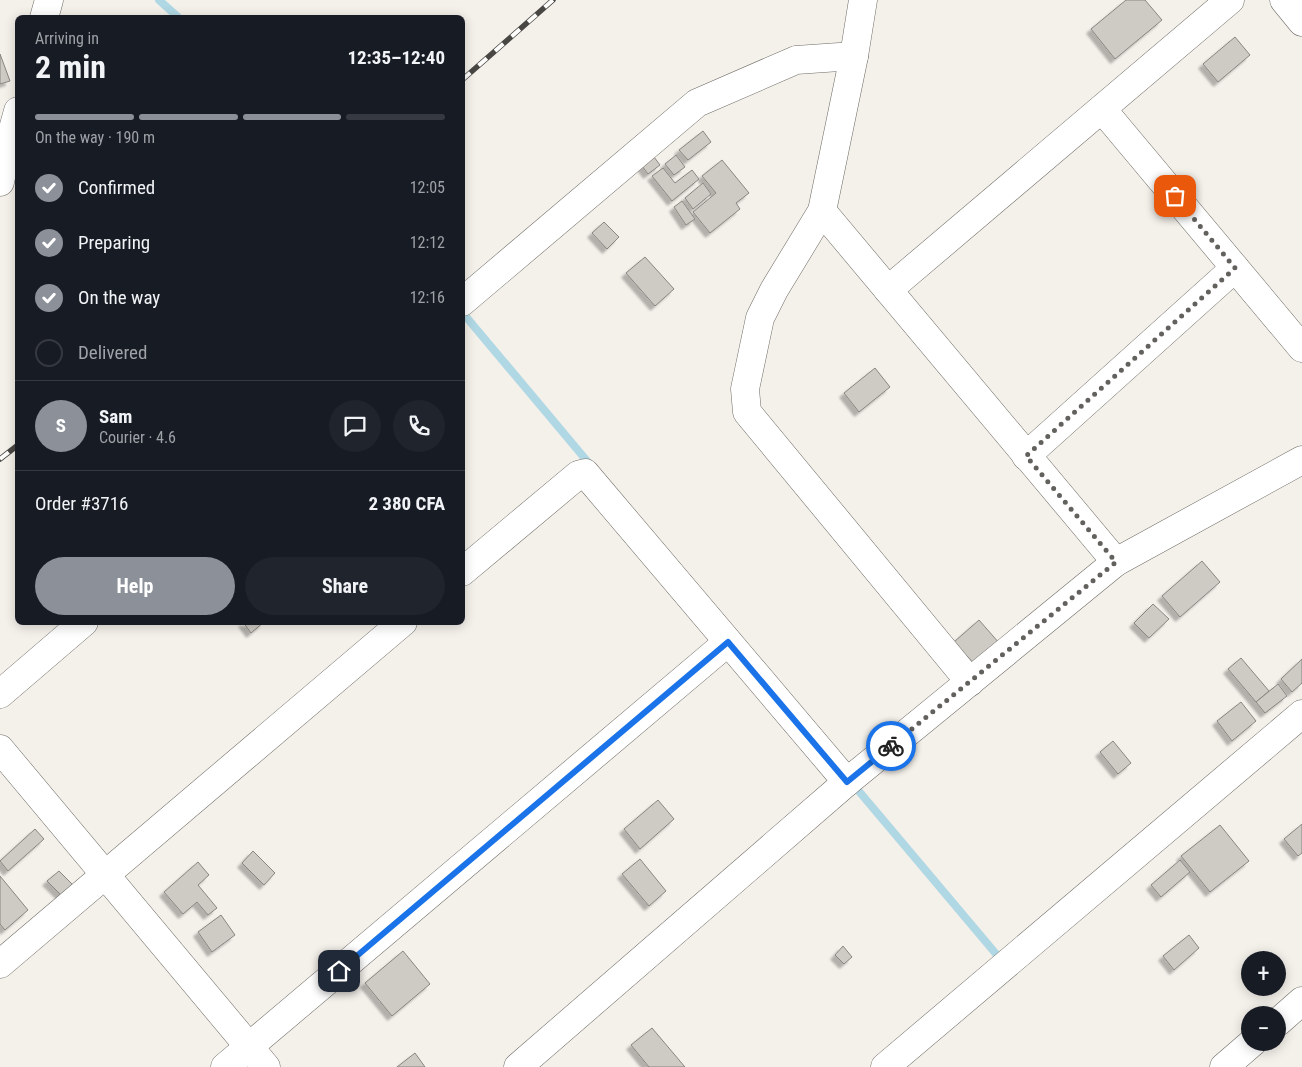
<!DOCTYPE html>
<html lang="en">
<head>
<meta charset="utf-8">
<style>
  body { margin:0; font-family:"Roboto Condensed",sans-serif; background:#20242c; color:#f1f3f6; height:100vh; display:flex; flex-direction:column; font-size:19px; white-space:nowrap }
  * { box-sizing:border-box; margin:0 }
  p { font-size:16px; color:#9ea1a6 }
  .icon { flex:none; width:28px; height:28px; fill:none; stroke:currentColor; stroke-width:2; stroke-linecap:round; stroke-linejoin:round }
  .map { position:relative; flex:1; overflow:hidden }
  .drawer { position:absolute; left:15px; top:15px; width:450px; height:610px; display:flex; flex-direction:column; background:#171b24; border-radius:8px; box-shadow:0 2px 12px #0003 }
  .drawer>* { flex:none }
  .fabs { position:absolute; left:1241px; top:951px; display:grid; gap:10px }
  .fabs a { display:grid; place-items:center; width:45px; height:45px; border-radius:50%; background:#171b24; box-shadow:0 2px 12px #0003; font-size:25px }
  .pin { position:absolute; display:grid; place-items:center; width:42px; height:42px; color:#fff; margin:-21px; border-radius:10px; box-shadow:0 2px 8px #0006 }
  .courier { position:absolute; display:grid; place-items:center; width:50px; height:50px; margin:-25px; border:4px solid #1a73e8; border-radius:50%; background:#fff; color:#222; box-shadow:0 1px 6px #0007 }
  .head em { font-style:normal; font-weight:700 }
  .head div { display:flex; flex-direction:column-reverse }
  .head { display:flex; align-items:center; justify-content:space-between; height:85px; padding:0 20px }
  h1 { font-size:32px; font-weight:700; line-height:38px }
  .bar { display:grid; grid-template-columns:repeat(4,1fr); gap:8px 5px; align-content:center; height:60px; padding:0 20px }
  .bar i { height:6px; border-radius:4px; background:#363941 }
  .bar .selected { background:#8c9099 }
  .bar p { grid-column:span 4 }
  .line { display:flex; align-items:center; gap:12px; padding:0 20px; border-top:1px solid #363941 }
  .line div { flex:1 }
  .round { display:grid; place-items:center; flex:none; width:52px; height:52px; border-radius:26px; background:#20242c }
  ol { padding:0 20px; list-style:none }
  li { display:flex; align-items:center; gap:15px; height:55px }
  li p { margin-inline-start:auto }
  li .icon { padding:5px; border-radius:50%; background:#8c9099; color:#fff; stroke-width:4 }
  li:last-child { color:#9ea1a6 }
  li i { width:28px; height:28px; border:2px solid #363941; border-radius:50% }
  .cta { display:flex; gap:10px; margin-top:auto; padding:10px 20px }
  .cta a { flex:1; height:58px; border-radius:30px; background:#8c9099; color:#fff; font-size:20px; font-weight:700; line-height:58px; text-align:center }
  .cta a+a { background:#20242c; color:#f1f3f6 }
  .map>svg:first-child { display:block }
  .lines { fill:none; stroke-linecap:round; stroke-linejoin:round }
  .stream { stroke:#b0d8e4; stroke-width:8 }
  .building { fill:#cecac4; stroke:#898580; filter:url(#shadow) }
  .minor-casing { stroke:#6f6c66; stroke-width:29 }
  .minor { stroke:#fff; stroke-width:28 }
  .rail-casing { stroke:#494744; stroke-width:5.5 }
  .rail { stroke:#fefefc; stroke-width:4; stroke-dasharray:11; stroke-linecap:butt }
  .done { stroke:#63615e; stroke-width:5; stroke-dasharray:0 9 }
  .route { stroke:#1a73e8; stroke-width:6 }
</style>
</head>
<body>
<div class="map">
<svg width="1302" height="1067" viewBox="0 0 1302 1067">
  <defs>
    <filter id="shadow"><feDropShadow dx="-4.5" dy="4.5" stdDeviation="1" flood-color="#0004"/></filter>
  </defs>
  <rect width="100%" height="100%" fill="#f4f0ea"/>
  <g class="lines">
    <g class="stream">
      <polyline points="159,0 179,18"/>
      <polyline points="462,312 592,467"/>
      <polyline points="852,783 1002,961"/>
    </g>
  </g>
  <g class="building">
    <polygon points="1126,0 1145,0 1162,20 1115,59 1091,29"/>
    <polygon points="1235,37 1250,55 1218,82 1203,64"/>
    <polygon points="0,54 10,81 0,84"/>
    <polygon points="703,131 711,142 688,160 679,150"/>
    <polygon points="676,155 685,167 674,175 665,164"/>
    <polygon points="654,157 660,165 648,174 642,166"/>
    <polygon points="722,160 749,193 736,203 740,209 710,233 693,212 716,193 702,176"/>
    <polygon points="663,168 675,183 692,170 699,179 672,201 652,176"/>
    <polygon points="703,183 711,194 693,209 685,198"/>
    <polygon points="682,201 695,219 686,225 674,207"/>
    <polygon points="604,222 619,237 607,249 592,233"/>
    <polygon points="645,257 674,289 655,306 626,273"/>
    <polygon points="875,368 890,387 859,412 844,393"/>
    <polygon points="1202,561 1220,582 1180,617 1162,596"/>
    <polygon points="1153,604 1169,619 1149,638 1134,623"/>
    <polygon points="979,620 1000,644 976,666 954,642"/>
    <polygon points="243,622 264,622 251,633"/>
    <polygon points="1241,658 1269,691 1256,702 1228,669"/>
    <polygon points="1302,659 1302,683 1292,692 1281,679"/>
    <polygon points="1278,684 1287,696 1265,713 1256,702"/>
    <polygon points="1241,702 1256,721 1232,741 1217,721"/>
    <polygon points="1113,741 1131,763 1118,774 1100,752"/>
    <polygon points="658,800 674,819 640,849 624,829"/>
    <polygon points="1302,824 1302,853 1298,856 1284,839"/>
    <polygon points="1220,825 1249,861 1210,892 1181,856"/>
    <polygon points="35,829 44,839 8,871 0,861"/>
    <polygon points="253,851 275,873 264,885 242,863"/>
    <polygon points="640,859 666,891 649,906 622,874"/>
    <polygon points="1180,860 1190,872 1161,897 1151,885"/>
    <polygon points="198,862 209,875 198,885 217,908 208,915 197,902 183,914 164,892"/>
    <polygon points="59,871 74,886 63,897 47,881"/>
    <polygon points="0,876 28,910 5,930 0,924"/>
    <polygon points="221,915 235,935 212,952 198,932"/>
    <polygon points="1189,935 1199,948 1174,970 1163,956"/>
    <polygon points="843,946 852,957 844,964 835,955"/>
    <polygon points="403,951 430,984 392,1016 365,983"/>
    <polygon points="652,1028 685,1067 649,1067 631,1045"/>
    <polygon points="415,1053 425,1067 397,1067"/>
  </g>
  <g class="lines">
    <defs>
      <g id="minor">
        <polyline points="863,0 854,56 822,211 774,290 760,318 745,389 747,412 970,682"/>
        <polyline points="1284,0 1302,22"/>
        <polyline points="44,18 49,0"/>
        <polyline points="1102,109 1302,348"/>
        <polyline points="0,182 5,158 18,111"/>
        <polyline points="822,211 1116,562"/>
        <polyline points="888,290 1230,0"/>
        <polyline points="462,302 697,103 796,60 854,56"/>
        <polyline points="1026,456 1235,268"/>
        <polyline points="462,572 578,475 585,473 847,782"/>
        <polyline points="0,694 84,622"/>
        <polyline points="0,749 266,1067"/>
        <polyline points="0,964 403,622"/>
        <polyline points="1278,1022 1302,1001"/>
        <polyline points="225,1067 728,642"/>
        <polyline points="518,1067 847,782 1116,562 1302,460"/>
        <polyline points="885,1067 1302,714"/>
        <polyline points="1224,1067 1253,1042"/>
      </g>
    </defs>
    <use href="#minor" class="minor-casing"/>
    <use href="#minor" class="minor"/>
    <defs>
      <g id="rail">
        <polyline points="462,80 553,0"/>
        <polyline points="0,459 18,445"/>
      </g>
    </defs>
    <use href="#rail" class="rail-casing"/>
    <use href="#rail" class="rail"/>
  </g>
  <g class="lines">
    <polyline class="done" points="891,746 1116,562 1026,456 1235,268 1175,196"/>
    <polyline class="route" points="339,971 728,642 847,782 891,746"/>
  </g>
</svg>
<div class="fabs">
<a>+</a>
<a>−</a>
</div>
<div class="pin" style="left:1175px;top:196px;background:#ea580c"><svg class="icon" aria-label="bag" viewBox="0 0 24 24"><path d="M5 8h14l-1 12H6zM9 8a3 3 0 0 1 6 0"/></svg></div>
<div class="pin" style="left:339px;top:971px;background:#1f2937"><svg class="icon" aria-label="home" viewBox="0 0 24 24"><path d="M3 11l9-7 9 7M6 9v11h12V9"/></svg></div>
<div class="courier" style="left:891px;top:746px"><svg class="icon" aria-label="bike" viewBox="0 0 24 24"><circle cx="6" cy="16" r="4"/><circle cx="18" cy="16" r="4"/><path d="M6 16l4-8h5l3 8M10 8l3 8H6M13 5h3"/></svg></div>
<section class="drawer">
<div class="head"><div><h1>2 min</h1><p>Arriving in</p></div><em>12:35–12:40</em></div>
<div class="bar"><i class="selected"></i><i class="selected"></i><i class="selected"></i><i></i><p>On the way · 190 m</p></div>
<ol>
<li><svg class="icon" aria-label="check" viewBox="0 0 24 24"><path d="M5 12l5 5 9-10"/></svg>Confirmed<p>12:05</p></li>
<li><svg class="icon" aria-label="check" viewBox="0 0 24 24"><path d="M5 12l5 5 9-10"/></svg>Preparing<p>12:12</p></li>
<li><svg class="icon" aria-label="check" viewBox="0 0 24 24"><path d="M5 12l5 5 9-10"/></svg>On the way<p>12:16</p></li>
<li><i></i>Delivered</li>
</ol>
<div class="line" style="height:90px"><b class="round" style="background:#8c9099;color:#fff">S</b><div><b>Sam</b><p>Courier · 4.6</p></div><a class="round"><svg class="icon" aria-label="chat" viewBox="0 0 24 24"><path d="M4 5h16v11H9l-5 4z"/></svg></a><a class="round"><svg class="icon" aria-label="phone" viewBox="0 0 24 24"><path d="M5 4h4l2 5-3 2q2 4 5 5l2-3 5 2v4C11 20 4 13 5 4z"/></svg></a></div>
<div class="line" style="height:65px"><div>Order #3716</div><b>2 380 CFA</b></div>
<div class="cta"><a>Help</a><a>Share</a></div>
</section>
</div>
</body>
</html>
